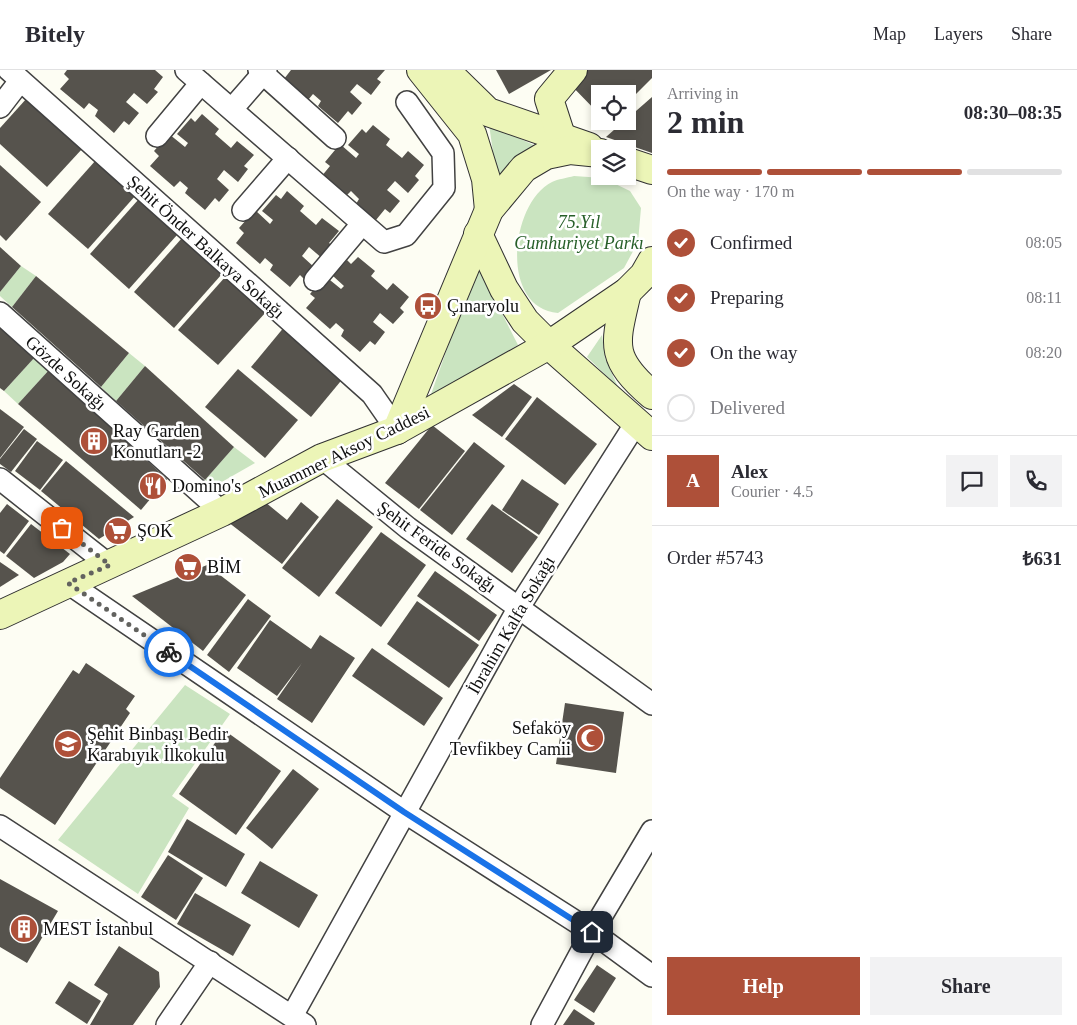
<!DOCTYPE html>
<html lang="en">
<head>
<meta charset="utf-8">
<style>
  body { margin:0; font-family:Georgia,serif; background:#f2f2f3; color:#2b2b33; height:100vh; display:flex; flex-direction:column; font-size:19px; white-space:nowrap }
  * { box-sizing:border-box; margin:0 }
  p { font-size:16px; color:#7c7c81 }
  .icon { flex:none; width:28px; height:28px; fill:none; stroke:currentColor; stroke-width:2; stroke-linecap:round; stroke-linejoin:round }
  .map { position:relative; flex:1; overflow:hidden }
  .sheet { display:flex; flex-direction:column; background:#fff; width:425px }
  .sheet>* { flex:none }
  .controls { position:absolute; left:591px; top:15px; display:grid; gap:10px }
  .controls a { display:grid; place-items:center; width:45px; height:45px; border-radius:0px; background:#fff; box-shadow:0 2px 8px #0003; font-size:25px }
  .pin { position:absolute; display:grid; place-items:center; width:42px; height:42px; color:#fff; margin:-21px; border-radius:10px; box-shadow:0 2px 8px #0006 }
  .courier { position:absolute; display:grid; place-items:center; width:50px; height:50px; margin:-25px; border:4px solid #1a73e8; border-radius:50%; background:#fff; color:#222; box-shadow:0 1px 6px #0007 }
  .summary em { font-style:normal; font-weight:700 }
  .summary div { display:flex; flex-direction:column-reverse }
  .summary { display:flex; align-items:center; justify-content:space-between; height:85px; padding:0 15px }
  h1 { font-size:32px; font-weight:700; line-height:38px }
  .bar { display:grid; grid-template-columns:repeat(4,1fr); gap:8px 5px; align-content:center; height:60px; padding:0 15px }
  .bar i { height:6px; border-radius:4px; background:#e1e1e2 }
  .bar .on { background:#ae5039 }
  .bar p { grid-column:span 4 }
  .line { display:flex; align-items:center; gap:12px; padding:0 15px; border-top:1px solid #e1e1e2 }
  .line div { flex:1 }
  .round { display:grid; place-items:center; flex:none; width:52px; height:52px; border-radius:0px; background:#f2f2f3 }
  ol { padding:0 15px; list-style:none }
  li { display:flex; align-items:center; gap:15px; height:55px }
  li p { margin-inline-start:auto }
  li .icon { padding:5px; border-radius:50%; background:#ae5039; color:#fff; stroke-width:4 }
  li:last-child { color:#7c7c81 }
  li i { width:28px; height:28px; border:2px solid #e1e1e2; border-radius:50% }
  .primary-button { display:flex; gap:10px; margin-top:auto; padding:10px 15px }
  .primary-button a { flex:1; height:58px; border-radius:0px; background:#ae5039; color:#fff; font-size:20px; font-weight:700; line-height:58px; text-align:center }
  .primary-button a+a { background:#f2f2f3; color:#2b2b33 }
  header { display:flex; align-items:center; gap:30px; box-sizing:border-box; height:70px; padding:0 25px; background:#fff; border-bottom:1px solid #e1e1e2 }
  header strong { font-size:24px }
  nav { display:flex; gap:28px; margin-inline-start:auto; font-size:18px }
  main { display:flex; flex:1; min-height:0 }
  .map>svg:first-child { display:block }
  .green { fill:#cae4c0 }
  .building { fill:#56534d }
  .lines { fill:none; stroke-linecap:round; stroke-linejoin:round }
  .minor-casing { stroke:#424242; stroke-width:24 }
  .secondary-casing { stroke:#313131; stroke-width:30 }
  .minor { stroke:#fff; stroke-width:21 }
  .secondary { stroke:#ecf5b7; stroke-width:28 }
  .done { stroke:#62625f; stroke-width:5; stroke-dasharray:0 9 }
  .route { stroke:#1a73e8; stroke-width:6 }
  .labels { text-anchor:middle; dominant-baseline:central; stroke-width:5; stroke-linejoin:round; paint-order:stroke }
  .park-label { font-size:18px; font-style:italic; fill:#275f29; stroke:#fff }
  .street-label { font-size:18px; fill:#0f0f0f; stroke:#fff }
  .poi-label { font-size:18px; fill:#0f0f0f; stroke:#fff; text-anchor:start }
</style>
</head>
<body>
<header>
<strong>Bitely</strong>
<nav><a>Map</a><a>Layers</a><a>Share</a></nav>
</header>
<main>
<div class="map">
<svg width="652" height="955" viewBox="0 0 652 955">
  <rect width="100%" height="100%" fill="#fdfdf3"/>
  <g class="green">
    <polygon points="489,54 542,79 497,111"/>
    <path d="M574,106L603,108L630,121L641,138L638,172L624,198L558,243C499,238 510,133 552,112C558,109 567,108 574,106Z"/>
    <polygon points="477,194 518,275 430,327"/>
    <polygon points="21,196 36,206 12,237 0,226 0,222"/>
    <polygon points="602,265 605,288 618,317 587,287"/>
    <polygon points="129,283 145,296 116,331 101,317"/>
    <polygon points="35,287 49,300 18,334 4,321"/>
    <polygon points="234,377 255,393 213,417 205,410"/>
    <polygon points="185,615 230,644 172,726 189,738 138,824 58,770"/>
  </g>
  <g class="building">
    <polygon points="67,0 155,0 163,7 154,19 158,22 147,34 134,23 126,32 139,43 129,55 124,51 114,63 95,46 98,40 89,33 84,39 60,19 69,9 64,4"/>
    <polygon points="291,0 385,0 377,9 381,12 371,25 357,14 350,22 362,33 352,45 348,41 338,53 318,36 321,31 313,24 308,30 284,9"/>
    <polygon points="496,0 551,0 509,24"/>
    <polygon points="578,0 652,0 652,8 628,32 628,24 600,24 600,45 567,11"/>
    <polygon points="652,27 652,83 606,67 624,51 628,51 628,48"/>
    <polygon points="27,28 82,79 47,117 0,74 0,58"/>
    <polygon points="202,44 219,59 215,64 231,78 237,71 254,85 244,96 248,99 238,112 224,100 217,109 229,120 219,132 215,128 205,140 185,123 188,118 180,111 174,117 150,96 159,86 154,81 169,64 185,77 188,73 177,64 191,48 195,52"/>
    <polygon points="373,55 390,69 386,75 402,88 408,81 424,95 415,106 419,110 408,123 395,111 387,120 400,131 390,143 385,139 376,150 356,134 359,129 351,121 345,127 321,107 330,96 325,92 340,74 356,88 359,84 348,75 362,59 366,63"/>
    <polygon points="96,90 136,125 88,179 48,144"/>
    <polygon points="0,95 41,132 6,171 0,165"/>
    <polygon points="287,121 304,136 300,141 316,155 322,148 339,161 329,173 333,176 323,189 309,177 302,186 314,197 304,209 300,205 290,217 270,200 273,195 265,188 260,194 236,173 244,163 239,158 255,140 270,154 273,150 262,141 276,125 281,129"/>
    <polygon points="138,130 177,165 129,219 90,184"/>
    <polygon points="182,168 222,204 174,258 134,222"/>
    <polygon points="0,177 21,196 0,222"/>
    <polygon points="358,187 375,201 371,206 387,220 393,213 409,227 400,238 404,242 393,254 380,243 373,252 385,262 375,275 370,271 360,282 341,266 344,260 336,253 330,259 306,238 315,228 310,224 325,206 341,219 344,216 333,206 347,190 351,194"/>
    <polygon points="36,206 129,283 101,317 12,237"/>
    <polygon points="226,206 266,242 218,295 178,260"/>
    <polygon points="0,256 35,287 4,321 0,318"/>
    <polygon points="285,256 345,306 311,347 251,297"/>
    <polygon points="145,296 234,377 205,410 116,331"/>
    <polygon points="238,299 298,350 265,388 205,337"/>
    <polygon points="49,300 167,409 141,440 18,334"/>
    <polygon points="514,314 532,327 502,367 472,345"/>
    <polygon points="537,327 597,374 565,415 505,369"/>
    <polygon points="0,339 24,357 0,388"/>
    <polygon points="432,355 465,381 419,439 385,413"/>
    <polygon points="24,359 37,369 11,402 0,394 0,389"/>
    <polygon points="37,371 63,390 40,420 15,401"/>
    <polygon points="474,372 505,396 452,465 420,440"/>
    <polygon points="66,391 134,447 99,469 41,421"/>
    <polygon points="522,409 559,434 539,465 502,440"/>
    <polygon points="337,429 373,457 319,527 282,498"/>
    <polygon points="265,432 287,450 301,432 319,447 282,494 228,452"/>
    <polygon points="7,434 29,451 4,484 0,481 0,443"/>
    <polygon points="492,434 538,467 512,503 466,469"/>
    <polygon points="31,454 70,484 63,492 34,508 6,486"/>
    <polygon points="381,462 426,495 381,557 335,523"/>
    <polygon points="0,492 19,505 0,517"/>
    <polygon points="207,495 246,525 203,581 132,526"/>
    <polygon points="435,501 497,545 479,571 417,526"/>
    <polygon points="248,529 271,546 229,602 207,585"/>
    <polygon points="417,531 479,575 449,618 387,574"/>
    <polygon points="270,550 311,579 320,565 355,588 312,653 277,629 302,593 277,626 237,598"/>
    <polygon points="372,578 443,628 424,656 352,606"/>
    <polygon points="86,593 135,626 126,639 130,643 55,755 0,718 0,708 73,600 79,604"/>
    <polygon points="565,633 624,642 616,703 556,694"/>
    <polygon points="224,660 281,701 236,765 179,724"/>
    <polygon points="293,699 319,719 272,779 246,758"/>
    <polygon points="187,749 245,784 226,817 168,782"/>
    <polygon points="168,785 203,808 176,850 141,827"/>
    <polygon points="260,791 318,825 299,858 241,823"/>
    <polygon points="0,809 58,841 27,893 0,877"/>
    <polygon points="195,823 251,855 233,886 177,854"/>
    <polygon points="119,876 159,902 160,917 133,955 90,955 108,924 94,915"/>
    <polygon points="597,895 616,908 594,943 574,930"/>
    <polygon points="69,911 101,931 87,954 55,933"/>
    <polygon points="574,939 595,953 594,955 563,955"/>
  </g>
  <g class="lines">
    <defs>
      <g id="minor">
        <polyline points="9,0 372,324 397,360"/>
        <polyline points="186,0 384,172 406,165 444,118 443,83 407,32"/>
        <polyline points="259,0 335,68"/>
        <polyline points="0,37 20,11"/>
        <polyline points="232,39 266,0"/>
        <polyline points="157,66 201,13"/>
        <polyline points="243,140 288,88"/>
        <polyline points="315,210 362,154"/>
        <polyline points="0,243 222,442"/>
        <polyline points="322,388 408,458 652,634"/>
        <polyline points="0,409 109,495"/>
        <polyline points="68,513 404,742 592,862 652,906"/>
        <polyline points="0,756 305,955"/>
        <polyline points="292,946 519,537 636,353"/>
        <polyline points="167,955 210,892"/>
        <polyline points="542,955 592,862 652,761"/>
      </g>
      <g id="secondary">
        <polyline points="421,0 472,64 486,109 489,140"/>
        <polyline points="445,0 488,42 589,77"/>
        <polyline points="561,66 549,29 573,0"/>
        <polyline points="628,92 652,100"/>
        <polyline points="478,164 504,219 525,251 549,275 652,366"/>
        <path d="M627,222C615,274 608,287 652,325"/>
        <polyline points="397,360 489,140 524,98 546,85 570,80 600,83"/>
        <polyline points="0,545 222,442 322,388 397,360 549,275 627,222 644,205 652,191"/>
      </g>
    </defs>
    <use href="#minor" class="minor-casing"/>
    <use href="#secondary" class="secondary-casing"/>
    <use href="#minor" class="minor"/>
    <use href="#secondary" class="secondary"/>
  </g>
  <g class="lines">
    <polyline class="done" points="62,458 110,495 68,513 169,582"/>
    <polyline class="route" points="169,582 404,742 592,862"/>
  </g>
  <defs>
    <symbol id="bus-disc" viewBox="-11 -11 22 22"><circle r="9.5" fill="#ae5039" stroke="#fff"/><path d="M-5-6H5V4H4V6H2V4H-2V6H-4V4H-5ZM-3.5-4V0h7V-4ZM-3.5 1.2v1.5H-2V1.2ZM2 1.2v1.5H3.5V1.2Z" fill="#fff"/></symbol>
    <symbol id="building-disc" viewBox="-11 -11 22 22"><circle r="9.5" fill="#ae5039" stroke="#fff"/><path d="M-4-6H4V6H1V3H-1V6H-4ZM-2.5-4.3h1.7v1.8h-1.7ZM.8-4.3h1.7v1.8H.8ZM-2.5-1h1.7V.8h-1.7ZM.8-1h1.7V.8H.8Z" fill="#fff"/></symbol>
    <symbol id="restaurant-disc" viewBox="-11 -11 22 22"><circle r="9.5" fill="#ae5039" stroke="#fff"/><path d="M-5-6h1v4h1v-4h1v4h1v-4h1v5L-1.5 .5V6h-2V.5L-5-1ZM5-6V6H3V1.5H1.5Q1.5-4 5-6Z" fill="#fff"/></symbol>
    <symbol id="supermarket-disc" viewBox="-11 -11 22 22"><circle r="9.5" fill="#ae5039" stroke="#fff"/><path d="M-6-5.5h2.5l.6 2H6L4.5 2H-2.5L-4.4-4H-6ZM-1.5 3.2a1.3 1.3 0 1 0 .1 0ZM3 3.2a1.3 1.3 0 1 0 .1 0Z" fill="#fff"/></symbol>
    <symbol id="mosque-disc" viewBox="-11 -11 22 22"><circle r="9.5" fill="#ae5039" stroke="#fff"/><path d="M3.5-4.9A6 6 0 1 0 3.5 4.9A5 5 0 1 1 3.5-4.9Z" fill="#fff"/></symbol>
    <symbol id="school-disc" viewBox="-11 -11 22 22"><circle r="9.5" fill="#ae5039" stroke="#fff"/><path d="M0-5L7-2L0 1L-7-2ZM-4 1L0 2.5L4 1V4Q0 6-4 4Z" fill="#fff"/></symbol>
  </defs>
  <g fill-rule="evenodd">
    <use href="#bus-disc" x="412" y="220" width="32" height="32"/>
    <use href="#building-disc" x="78" y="355" width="32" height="32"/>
    <use href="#restaurant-disc" x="137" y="400" width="32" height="32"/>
    <use href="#supermarket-disc" x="102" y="445" width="32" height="32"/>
    <use href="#supermarket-disc" x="172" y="481" width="32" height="32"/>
    <use href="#mosque-disc" x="574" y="652" width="32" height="32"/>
    <use href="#school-disc" x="52" y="658" width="32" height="32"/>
    <use href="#building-disc" x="8" y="843" width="32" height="32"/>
  </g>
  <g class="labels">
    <g class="park-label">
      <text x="579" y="152">75.Yıl<tspan x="579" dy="21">Cumhuriyet Parkı</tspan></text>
    </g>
    <g class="street-label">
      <text transform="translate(206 177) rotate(42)">Şehit Önder Balkaya Sokağı</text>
      <text transform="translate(66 303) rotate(42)">Gözde Sokağı</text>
      <text transform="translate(344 382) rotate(-26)">Muammer Aksoy Caddesi</text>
      <text transform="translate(437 477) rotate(36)">Şehit Feride Sokağı</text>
      <text transform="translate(511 555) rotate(-60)">İbrahim Kalfa Sokağı</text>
    </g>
    <g class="poi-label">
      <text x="447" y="236">Çınaryolu</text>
      <text x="113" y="361">Ray Garden<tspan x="113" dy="21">Konutları -2</tspan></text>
      <text x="172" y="416">Domino's</text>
      <text x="137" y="461">ŞOK</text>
      <text x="207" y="497">BİM</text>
      <text x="571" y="658" text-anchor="end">Sefaköy<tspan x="571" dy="21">Tevfikbey Camii</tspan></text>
      <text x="87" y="664">Şehit Binbaşı Bedir<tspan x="87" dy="21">Karabıyık İlkokulu</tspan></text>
      <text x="43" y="859">MEST İstanbul</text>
    </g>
  </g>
</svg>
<div class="controls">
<a><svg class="icon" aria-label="locate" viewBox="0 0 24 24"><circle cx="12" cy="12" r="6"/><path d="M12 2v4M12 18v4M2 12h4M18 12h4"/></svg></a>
<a><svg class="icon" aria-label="layers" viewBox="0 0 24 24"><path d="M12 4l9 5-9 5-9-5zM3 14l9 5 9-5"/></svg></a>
</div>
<div class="pin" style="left:62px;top:458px;background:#ea580c"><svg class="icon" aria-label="bag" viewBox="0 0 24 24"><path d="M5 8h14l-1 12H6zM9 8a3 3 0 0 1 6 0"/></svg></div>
<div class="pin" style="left:592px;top:862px;background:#1f2937"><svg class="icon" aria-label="home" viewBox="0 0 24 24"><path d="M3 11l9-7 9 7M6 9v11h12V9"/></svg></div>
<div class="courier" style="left:169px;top:582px"><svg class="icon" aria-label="bike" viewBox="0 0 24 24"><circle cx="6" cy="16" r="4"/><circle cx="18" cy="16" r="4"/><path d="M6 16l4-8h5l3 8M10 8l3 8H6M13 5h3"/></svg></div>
</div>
<section class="sheet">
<div class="summary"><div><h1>2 min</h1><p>Arriving in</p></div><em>08:30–08:35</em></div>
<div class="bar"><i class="on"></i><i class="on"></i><i class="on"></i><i></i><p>On the way · 170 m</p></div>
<ol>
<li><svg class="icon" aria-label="check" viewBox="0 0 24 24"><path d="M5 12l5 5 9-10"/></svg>Confirmed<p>08:05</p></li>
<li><svg class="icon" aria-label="check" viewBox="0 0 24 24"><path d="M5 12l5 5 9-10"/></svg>Preparing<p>08:11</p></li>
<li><svg class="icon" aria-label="check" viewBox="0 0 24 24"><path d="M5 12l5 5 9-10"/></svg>On the way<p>08:20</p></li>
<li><i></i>Delivered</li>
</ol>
<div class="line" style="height:90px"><b class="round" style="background:#ae5039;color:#fff">A</b><div><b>Alex</b><p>Courier · 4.5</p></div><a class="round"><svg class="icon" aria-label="chat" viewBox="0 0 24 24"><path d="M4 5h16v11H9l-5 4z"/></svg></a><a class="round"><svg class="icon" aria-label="phone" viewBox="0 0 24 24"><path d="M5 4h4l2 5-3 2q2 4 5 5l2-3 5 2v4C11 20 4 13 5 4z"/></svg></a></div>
<div class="line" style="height:65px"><div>Order #5743</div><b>₺631</b></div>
<div class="primary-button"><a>Help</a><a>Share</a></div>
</section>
</main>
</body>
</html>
